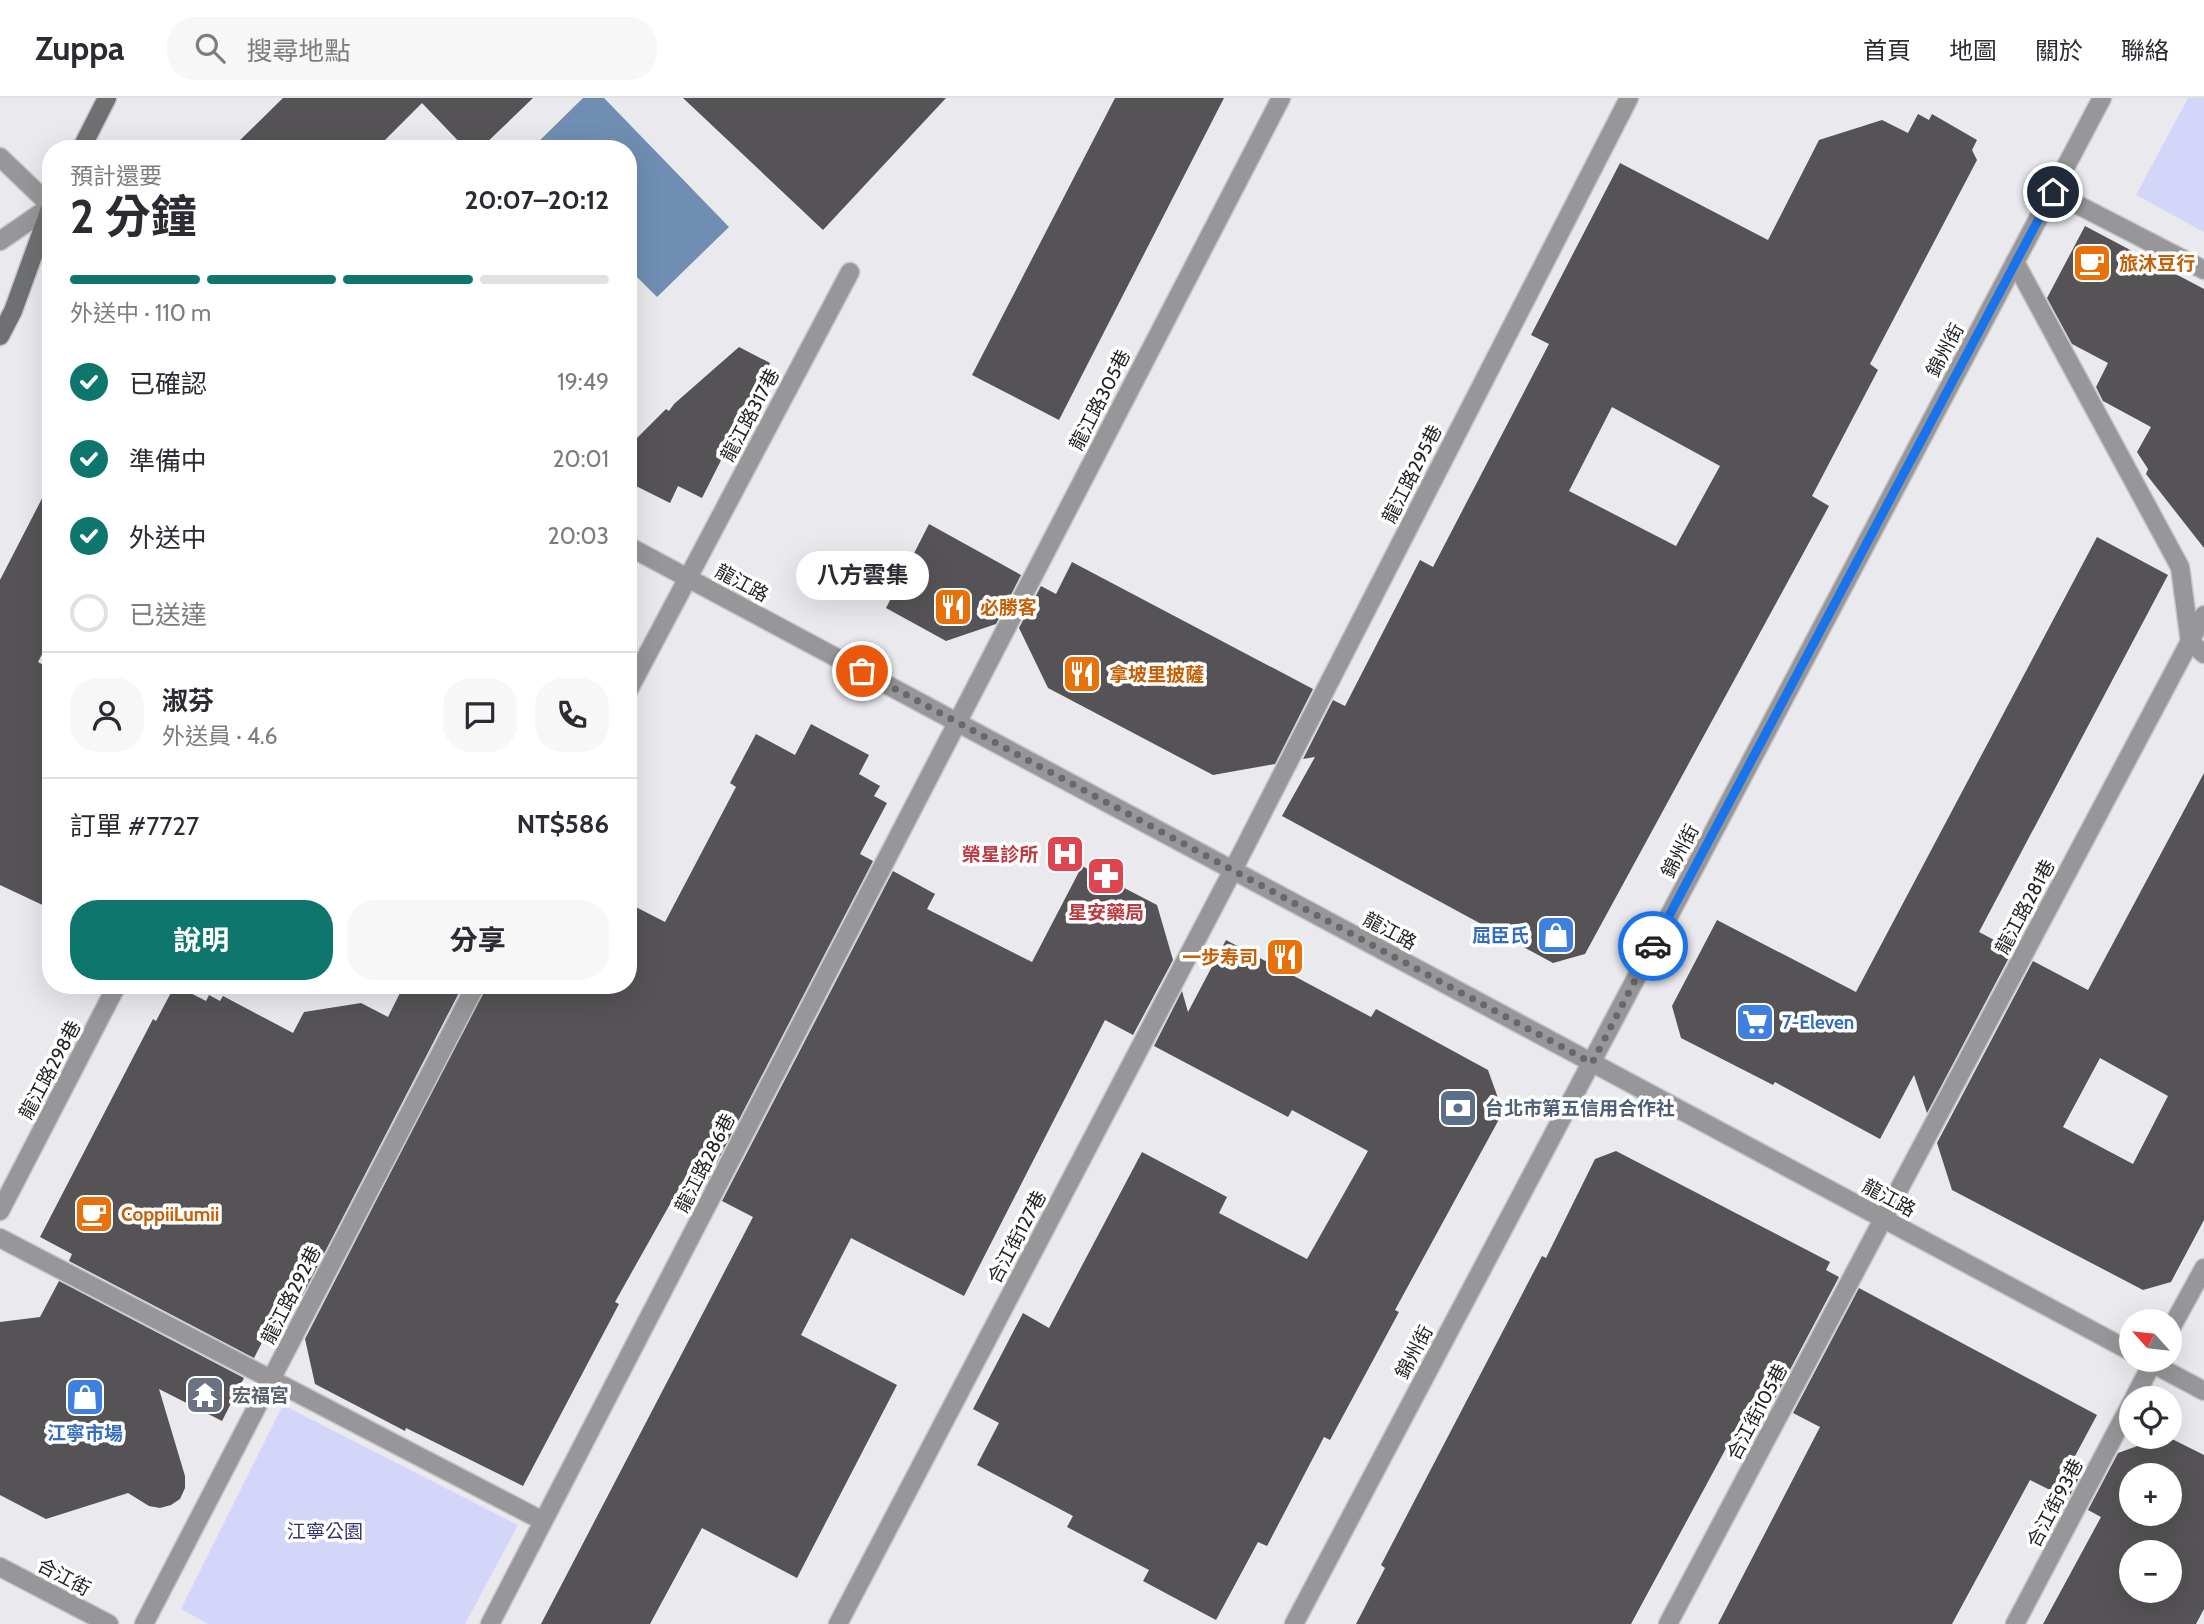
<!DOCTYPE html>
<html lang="zh-TW">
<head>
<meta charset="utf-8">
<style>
  body { margin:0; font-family:Cabin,"Noto Sans TC",sans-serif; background:#f7f7f7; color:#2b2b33; height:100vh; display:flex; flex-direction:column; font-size:26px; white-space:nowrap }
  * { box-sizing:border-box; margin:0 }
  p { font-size:23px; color:#7c7c81 }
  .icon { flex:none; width:38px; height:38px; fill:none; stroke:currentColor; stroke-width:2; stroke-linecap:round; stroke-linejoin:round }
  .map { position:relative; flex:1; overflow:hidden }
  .drawer { position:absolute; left:42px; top:42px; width:595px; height:854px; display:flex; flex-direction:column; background:#fff; border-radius:28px; box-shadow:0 7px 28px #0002 }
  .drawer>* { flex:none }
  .needle { width:46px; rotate:297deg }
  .fabs { position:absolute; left:2119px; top:1211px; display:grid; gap:14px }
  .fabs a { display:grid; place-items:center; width:63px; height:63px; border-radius:50%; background:#fff; box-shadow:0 7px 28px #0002; font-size:35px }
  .pin { position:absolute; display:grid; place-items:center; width:60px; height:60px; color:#fff; margin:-30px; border:4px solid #fff; border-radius:50%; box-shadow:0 2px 7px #0007 }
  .courier { position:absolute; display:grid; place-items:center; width:70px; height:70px; margin:-35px; border:5px solid #1a73e8; border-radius:50%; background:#fff; color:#222; box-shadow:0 2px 9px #0007 }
  .bubble { position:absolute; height:49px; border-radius:24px; background:#fff; box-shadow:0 7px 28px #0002; font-size:23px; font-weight:700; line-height:49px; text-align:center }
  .overview em { font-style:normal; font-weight:700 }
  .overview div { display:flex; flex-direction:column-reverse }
  .overview { display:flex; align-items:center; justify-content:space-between; height:119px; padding:0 28px }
  h1 { font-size:46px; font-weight:700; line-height:52px }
  .bar { display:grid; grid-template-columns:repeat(4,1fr); gap:10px 7px; align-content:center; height:84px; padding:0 28px }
  .bar i { height:9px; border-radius:5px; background:#e1e1e2 }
  .bar .selected { background:#0f766e }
  .bar p { grid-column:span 4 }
  .line { display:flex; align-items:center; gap:18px; padding:0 28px; border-top:2px solid #e1e1e2 }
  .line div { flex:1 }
  .round { display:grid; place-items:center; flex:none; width:74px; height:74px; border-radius:28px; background:#f7f7f7 }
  ol { padding:0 28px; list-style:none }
  li { display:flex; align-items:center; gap:21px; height:77px }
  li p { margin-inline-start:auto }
  li .icon { padding:7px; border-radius:50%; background:#0f766e; color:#fff; stroke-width:4 }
  li:last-child { color:#7c7c81 }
  li i { width:38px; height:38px; border:4px solid #e1e1e2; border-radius:50% }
  .button { display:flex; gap:14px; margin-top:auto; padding:14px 28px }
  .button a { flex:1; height:80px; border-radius:28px; background:#0f766e; color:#fff; font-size:28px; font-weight:700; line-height:80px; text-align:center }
  .button a+a { background:#f7f7f7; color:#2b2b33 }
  header { display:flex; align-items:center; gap:42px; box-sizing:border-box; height:98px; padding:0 35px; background:#fff; border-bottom:2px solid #e1e1e2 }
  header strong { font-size:33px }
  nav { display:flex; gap:38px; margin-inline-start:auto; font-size:24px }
  .search { width:490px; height:63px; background:#f7f7f7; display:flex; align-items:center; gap:18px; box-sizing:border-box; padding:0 24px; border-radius:28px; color:#7c7c81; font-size:26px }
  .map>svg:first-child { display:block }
  .green { fill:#d4d6f9 }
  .water { fill:#6f8eb1 }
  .building { fill:#565356; fill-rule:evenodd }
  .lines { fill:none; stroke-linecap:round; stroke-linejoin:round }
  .service-casing { stroke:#c5c5ca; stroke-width:21 }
  .minor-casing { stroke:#c5c5ca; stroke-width:21 }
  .tertiary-casing { stroke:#c5c5ca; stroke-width:21 }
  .secondary-casing { stroke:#c5c5ca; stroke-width:21 }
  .service { stroke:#979799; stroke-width:18 }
  .minor { stroke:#979799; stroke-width:18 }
  .tertiary { stroke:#979799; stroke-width:18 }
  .secondary { stroke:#6f7072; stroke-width:18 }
  .done { stroke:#68686b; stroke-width:7; stroke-dasharray:0 12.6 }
  .route { stroke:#1a73e8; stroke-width:9 }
  .labels { text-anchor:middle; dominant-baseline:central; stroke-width:7; stroke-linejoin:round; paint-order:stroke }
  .food-label { font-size:19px; font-weight:bold; fill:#c56008; stroke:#fff; text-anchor:start }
  .street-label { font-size:19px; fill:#232325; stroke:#fff }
  .health-label { font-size:19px; font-weight:bold; fill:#be3a42; stroke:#fff; text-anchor:end }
  .shop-label { font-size:19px; font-weight:bold; fill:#366cbe; stroke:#fff; text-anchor:end }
  .service-label { font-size:19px; font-weight:bold; fill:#4e5e75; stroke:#fff; text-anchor:start }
  .worship-label { font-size:19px; font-weight:bold; fill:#5b616d; stroke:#fff; text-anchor:start }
  .park-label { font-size:19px; fill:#343269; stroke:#fff }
</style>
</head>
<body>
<header>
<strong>Zuppa</strong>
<div class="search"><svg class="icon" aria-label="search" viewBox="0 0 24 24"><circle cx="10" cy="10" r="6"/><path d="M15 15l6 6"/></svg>搜尋地點</div>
<nav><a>首頁</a><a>地圖</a><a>關於</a><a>聯絡</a></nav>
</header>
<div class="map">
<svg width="2204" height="1526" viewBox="0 0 2204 1526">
  <rect width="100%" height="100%" fill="#e9e9ee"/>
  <g class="green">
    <polygon points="2188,0 2204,0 2204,134 2136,97"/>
    <polygon points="283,1307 518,1427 465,1526 208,1526 181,1511"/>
  </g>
  <polygon class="water" points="583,0 604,0 729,129 657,199 628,170 628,51 531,51"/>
  <g class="building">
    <polygon points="283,0 533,0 480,51 466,51 422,5 376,51 231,51"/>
    <polygon points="683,0 946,0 823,132"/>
    <polygon points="1115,0 1224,0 1059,322 972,277"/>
    <path d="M1918,16L1929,22L1932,16L1977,42L1972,52L1977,62L1870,266L1878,272L1812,398L1829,408L1585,856L1553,865L1282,718L1315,659L1303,661L1333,602L1345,608L1420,462L1433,469L1549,246L1531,237L1620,65L1768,142L1819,42L1882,22L1908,35ZM1612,309L1720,368L1676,448L1569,393Z"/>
    <polygon points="2085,128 2204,191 2204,450 2146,376 2148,371 2137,354 2151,329 2103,303 2096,289 2108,265 2072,246 2047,200"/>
    <polygon points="739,249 770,265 702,400 678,388 670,405 628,384 628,355 634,343 666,311 669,313 674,306"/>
    <polygon points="51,383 51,539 38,564 51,571 51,811 0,787 0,482"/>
    <polygon points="929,426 1021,477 996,526 946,543 886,510"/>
    <polygon points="2097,439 2168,477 1979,834 2013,852 1927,1015 1914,977 1880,1041 1775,984 1773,987 1681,940 1672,908 1717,822 1856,894"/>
    <polygon points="1072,464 1313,591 1275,666 1213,677 1048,590 1019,530 1041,488 1056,496"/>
    <polygon points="811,626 869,657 859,676 880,688 874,698 887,705 860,756 873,763 702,1093 683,1083 615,1204 619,1206 523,1388 406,1330 405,1333 315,1286 305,1241 487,887 628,887 628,805 665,824 736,689 730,685 756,636 795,657"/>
    <path d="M2204,675V1122L2171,1184L2143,1192L1952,1092L1937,1045L2033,863L2088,892ZM2100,960L2168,998L2133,1066L2063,1029Z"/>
    <polygon points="1082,768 1157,807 1173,862 1133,937 1105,922 964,1198 851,1140 801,1237 897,1287 797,1480 702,1430 650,1526 541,1526 753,1119 722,1103 893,773 935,796 927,811 1032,864"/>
    <polygon points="1226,842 1371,919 1376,911 1488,972 1503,1014 1395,1212 1399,1214 1330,1342 1324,1339 1267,1448 1258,1444 1216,1522 1143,1483 1149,1472 1067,1429 1073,1418 977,1367 999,1325 973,1311 1023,1215 1049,1230 1142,1054 1227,1099 1219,1115 1307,1161 1368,1053 1292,1012 1288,1019 1154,948 1182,893 1188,914"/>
    <polygon points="175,887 206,903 209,897 220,903 223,898 293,935 304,914 361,905 388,919 404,887 463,887 298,1206 293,1184 254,1260 69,1163 72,1156 40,1139 153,921 156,923"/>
    <polygon points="1616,1053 1830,1164 1826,1172 1839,1179 1773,1304 1756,1295 1631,1526 1356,1526 1385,1470 1381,1467 1542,1158 1546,1160 1595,1061"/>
    <polygon points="59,1183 244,1280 222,1323 159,1291 185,1378 185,1390 180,1401 171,1407 160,1410 149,1408 128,1395 46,1421 0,1397 0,1224 40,1219"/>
    <polygon points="1859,1190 2097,1317 2067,1373 2086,1366 2068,1401 2030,1382 1952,1526 1718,1526 1820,1329 1793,1315"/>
    <path d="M2162,1339H2168L2204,1357V1511L2196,1526H2043L2101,1419L2088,1412L2118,1355ZM2132,1377H2170V1416H2132ZM2132,1454H2170V1493H2132Z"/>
  </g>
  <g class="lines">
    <defs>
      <g id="service">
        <polyline points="2053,94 2204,172"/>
        <polyline points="0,143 51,108"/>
        <polyline points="2015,164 2180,469 2190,544 2204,556"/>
        <polyline points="628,593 850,174"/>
        <polyline points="0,1113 117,887"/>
        <polyline points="2170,1232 2204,1170"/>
        <polyline points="2134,1300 2154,1262"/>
        <polyline points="144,1526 476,887"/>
        <polyline points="490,1526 1281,0"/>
        <polyline points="838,1526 1233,772 1629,0"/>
        <polyline points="1668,1526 2204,517"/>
        <polyline points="2015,1526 2132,1304"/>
      </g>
      <g id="minor">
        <polyline points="0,59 51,108"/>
        <polyline points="628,448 2132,1254"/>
        <polyline points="0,1140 543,1423"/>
        <polyline points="2146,1262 2204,1293"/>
        <polyline points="0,1469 109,1526"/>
      </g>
      <polyline id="tertiary" points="1294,1526 2102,0"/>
      <g id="secondary">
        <polyline points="81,51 107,0"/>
        <polyline points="0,238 13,213 51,108"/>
      </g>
    </defs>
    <use href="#service" class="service-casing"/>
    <use href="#minor" class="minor-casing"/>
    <use href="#tertiary" class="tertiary-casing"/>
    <use href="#secondary" class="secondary-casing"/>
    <use href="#service" class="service"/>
    <use href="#minor" class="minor"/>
    <use href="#tertiary" class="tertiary"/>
    <use href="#secondary" class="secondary"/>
  </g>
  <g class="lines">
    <polyline class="done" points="862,573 1592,965 1653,848"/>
    <polyline class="route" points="1653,848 2053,94"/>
  </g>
  <defs>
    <symbol id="cafe-square" viewBox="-11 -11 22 22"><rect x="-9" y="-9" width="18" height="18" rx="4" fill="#e8710a" stroke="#fff"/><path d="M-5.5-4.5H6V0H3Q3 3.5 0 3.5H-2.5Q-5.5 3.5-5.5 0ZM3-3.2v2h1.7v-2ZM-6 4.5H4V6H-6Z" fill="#fff"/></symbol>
    <symbol id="restaurant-square" viewBox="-11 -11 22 22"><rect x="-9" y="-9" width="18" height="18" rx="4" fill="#e8710a" stroke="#fff"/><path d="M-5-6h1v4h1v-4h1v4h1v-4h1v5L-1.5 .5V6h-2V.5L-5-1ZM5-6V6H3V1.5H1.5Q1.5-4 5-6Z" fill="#fff"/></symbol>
    <symbol id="hospital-square" viewBox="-11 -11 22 22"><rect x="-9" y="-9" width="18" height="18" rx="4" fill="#e0444e" stroke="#fff"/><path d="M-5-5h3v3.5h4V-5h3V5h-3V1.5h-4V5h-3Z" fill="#fff"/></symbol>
    <symbol id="pharmacy-square" viewBox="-11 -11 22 22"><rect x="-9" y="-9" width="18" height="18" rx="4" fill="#e0444e" stroke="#fff"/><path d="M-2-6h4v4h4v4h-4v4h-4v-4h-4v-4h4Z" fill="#fff"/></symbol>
    <symbol id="shop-square" viewBox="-11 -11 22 22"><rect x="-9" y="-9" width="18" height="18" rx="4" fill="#3f7fe0" stroke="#fff"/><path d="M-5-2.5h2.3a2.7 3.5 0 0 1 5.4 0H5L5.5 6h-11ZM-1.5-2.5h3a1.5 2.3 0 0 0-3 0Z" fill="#fff"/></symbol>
    <symbol id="supermarket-square" viewBox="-11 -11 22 22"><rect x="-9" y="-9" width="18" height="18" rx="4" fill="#3f7fe0" stroke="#fff"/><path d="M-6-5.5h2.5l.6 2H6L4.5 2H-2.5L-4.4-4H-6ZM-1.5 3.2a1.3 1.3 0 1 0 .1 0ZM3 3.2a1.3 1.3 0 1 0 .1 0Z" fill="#fff"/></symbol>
    <symbol id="bank-square" viewBox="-11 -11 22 22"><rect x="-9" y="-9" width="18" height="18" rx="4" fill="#5c6f8a" stroke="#fff"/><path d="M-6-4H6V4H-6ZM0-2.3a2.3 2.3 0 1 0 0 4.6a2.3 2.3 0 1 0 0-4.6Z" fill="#fff"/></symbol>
    <symbol id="temple-square" viewBox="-11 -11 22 22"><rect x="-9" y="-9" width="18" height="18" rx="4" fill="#6b7280" stroke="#fff"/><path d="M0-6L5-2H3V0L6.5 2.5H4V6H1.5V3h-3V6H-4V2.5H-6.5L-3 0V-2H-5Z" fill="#fff"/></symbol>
  </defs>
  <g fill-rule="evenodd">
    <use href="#cafe-square" x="2070" y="143" width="44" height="44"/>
    <use href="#restaurant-square" x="931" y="487" width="44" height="44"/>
    <use href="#restaurant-square" x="1060" y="554" width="44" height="44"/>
    <use href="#hospital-square" x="1043" y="734" width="44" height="44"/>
    <use href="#pharmacy-square" x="1084" y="756" width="44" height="44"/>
    <use href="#shop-square" x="1534" y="815" width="44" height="44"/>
    <use href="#restaurant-square" x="1263" y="837" width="44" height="44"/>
    <use href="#supermarket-square" x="1733" y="902" width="44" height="44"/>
    <use href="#bank-square" x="1436" y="988" width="44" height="44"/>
    <use href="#cafe-square" x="72" y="1094" width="44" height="44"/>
    <use href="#temple-square" x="183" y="1275" width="44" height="44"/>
    <use href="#shop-square" x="63" y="1277" width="44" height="44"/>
  </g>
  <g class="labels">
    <g class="food-label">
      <text x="2119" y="165">旅沐豆行</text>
      <text x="980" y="509">必勝客</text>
      <text x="1109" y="576">拿坡里披薩</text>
      <text x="1258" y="859" text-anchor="end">一步寿司</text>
      <text x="121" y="1116">CoppiiLumii</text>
    </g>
    <g class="street-label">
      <text transform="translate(1945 252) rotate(-62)">錦州街</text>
      <text transform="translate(1100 302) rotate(-63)">龍江路305巷</text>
      <text transform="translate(750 317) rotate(-62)">龍江路317巷</text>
      <text transform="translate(1412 376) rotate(-63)">龍江路295巷</text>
      <text transform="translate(742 485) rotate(28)">龍江路</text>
      <text transform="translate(1680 753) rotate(-62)">錦州街</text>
      <text transform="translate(2025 809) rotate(-62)">龍江路281巷</text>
      <text transform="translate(1390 833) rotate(28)">龍江路</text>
      <text transform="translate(50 972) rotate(-62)">龍江路298巷</text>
      <text transform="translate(705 1065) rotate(-63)">龍江路286巷</text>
      <text transform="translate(1889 1100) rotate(28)">龍江路</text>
      <text transform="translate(1017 1139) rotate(-62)">合江街127巷</text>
      <text transform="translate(291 1197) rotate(-63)">龍江路292巷</text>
      <text transform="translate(1414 1254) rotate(-62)">錦州街</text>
      <text transform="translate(1757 1314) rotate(-62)">合江街105巷</text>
      <text transform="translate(2055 1405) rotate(-62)">合江街93巷</text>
      <text transform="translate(64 1479) rotate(28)">合江街</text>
    </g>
    <g class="health-label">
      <text x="1038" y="756">榮星診所</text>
      <text x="1106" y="814" text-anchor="middle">星安藥局</text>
    </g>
    <g class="shop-label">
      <text x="1529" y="837">屈臣氏</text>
      <text x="1782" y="924" text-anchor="start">7-Eleven</text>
      <text x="85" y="1335" text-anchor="middle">江寧市場</text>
    </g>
    <g class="service-label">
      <text x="1485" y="1010">台北市第五信用合作社</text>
    </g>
    <g class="worship-label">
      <text x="232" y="1297">宏福宮</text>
    </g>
    <g class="park-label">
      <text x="325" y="1433">江寧公園</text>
    </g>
  </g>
</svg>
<div class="fabs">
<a><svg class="needle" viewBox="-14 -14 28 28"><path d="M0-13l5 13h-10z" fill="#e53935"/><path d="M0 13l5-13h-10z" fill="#7c7c81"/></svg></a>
<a><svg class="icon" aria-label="locate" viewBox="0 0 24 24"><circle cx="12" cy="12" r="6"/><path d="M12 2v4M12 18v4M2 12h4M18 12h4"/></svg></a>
<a>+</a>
<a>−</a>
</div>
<div class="pin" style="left:862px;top:573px;background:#ea580c"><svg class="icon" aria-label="bag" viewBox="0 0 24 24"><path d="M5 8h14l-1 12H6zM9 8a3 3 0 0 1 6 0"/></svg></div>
<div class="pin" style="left:2053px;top:94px;background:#1f2937"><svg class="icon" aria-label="home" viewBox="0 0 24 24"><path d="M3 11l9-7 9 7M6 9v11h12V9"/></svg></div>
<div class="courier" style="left:1653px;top:848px"><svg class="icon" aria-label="car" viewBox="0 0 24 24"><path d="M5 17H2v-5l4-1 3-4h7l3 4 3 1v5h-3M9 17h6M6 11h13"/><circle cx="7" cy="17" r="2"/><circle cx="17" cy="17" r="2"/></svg></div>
<div class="bubble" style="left:796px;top:453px;width:133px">八方雲集</div>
<section class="drawer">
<div class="overview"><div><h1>2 分鐘</h1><p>預計還要</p></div><em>20:07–20:12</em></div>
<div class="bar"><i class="selected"></i><i class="selected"></i><i class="selected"></i><i></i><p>外送中 · 110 m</p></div>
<ol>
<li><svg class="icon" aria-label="check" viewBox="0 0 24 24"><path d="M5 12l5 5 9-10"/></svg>已確認<p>19:49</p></li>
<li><svg class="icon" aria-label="check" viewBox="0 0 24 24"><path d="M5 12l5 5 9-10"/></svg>準備中<p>20:01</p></li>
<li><svg class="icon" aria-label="check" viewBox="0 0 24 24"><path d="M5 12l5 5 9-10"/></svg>外送中<p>20:03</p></li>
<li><i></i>已送達</li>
</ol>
<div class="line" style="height:126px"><a class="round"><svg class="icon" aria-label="person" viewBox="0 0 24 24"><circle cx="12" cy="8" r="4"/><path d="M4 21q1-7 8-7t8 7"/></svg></a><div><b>淑芬</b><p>外送員 · 4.6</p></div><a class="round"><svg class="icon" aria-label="chat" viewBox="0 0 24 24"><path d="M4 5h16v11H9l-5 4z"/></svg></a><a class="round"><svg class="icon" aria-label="phone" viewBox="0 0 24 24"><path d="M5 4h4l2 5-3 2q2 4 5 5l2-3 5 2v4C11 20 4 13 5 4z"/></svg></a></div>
<div class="line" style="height:91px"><div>訂單 #7727</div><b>NT$586</b></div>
<div class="button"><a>說明</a><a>分享</a></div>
</section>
</div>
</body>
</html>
